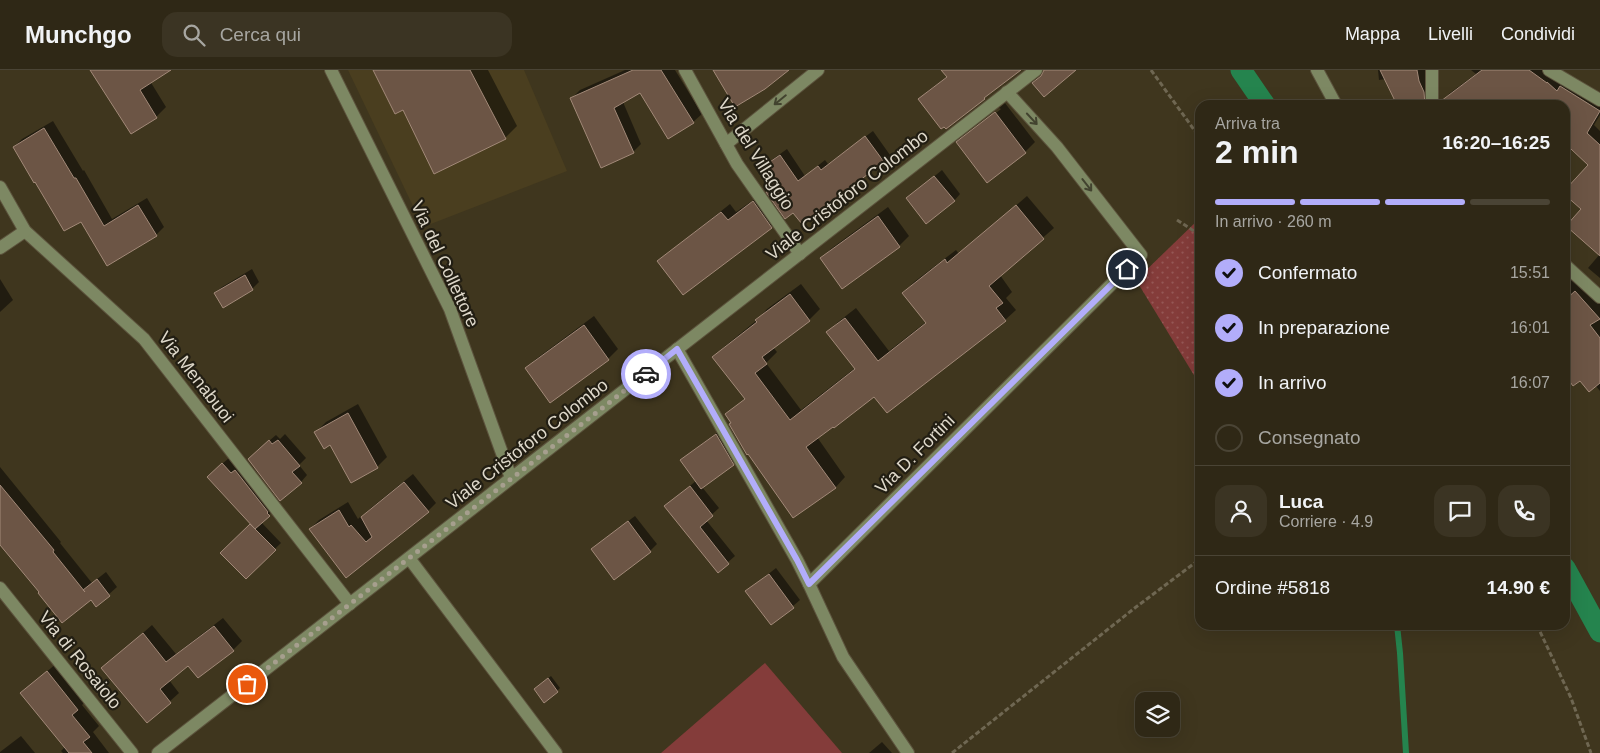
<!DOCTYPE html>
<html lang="it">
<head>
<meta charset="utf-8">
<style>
  body { margin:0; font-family:Arial,sans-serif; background:#3b3423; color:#f1f3f6; height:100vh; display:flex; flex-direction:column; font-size:19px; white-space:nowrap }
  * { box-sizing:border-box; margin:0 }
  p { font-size:16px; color:#a7a6a1 }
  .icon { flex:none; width:28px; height:28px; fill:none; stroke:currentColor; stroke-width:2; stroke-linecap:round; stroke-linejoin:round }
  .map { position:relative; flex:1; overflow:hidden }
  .panel { position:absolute; left:1195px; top:30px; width:375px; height:530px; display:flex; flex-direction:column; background:#2f2816; border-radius:15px; box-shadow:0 5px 20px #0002,0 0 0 1px #4a4435 }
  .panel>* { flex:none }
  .controls { position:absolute; left:1135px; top:622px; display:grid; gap:10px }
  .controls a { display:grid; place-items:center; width:45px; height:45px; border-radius:10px; background:#2f2816; box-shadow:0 5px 20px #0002,0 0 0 1px #4a4435; font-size:25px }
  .pin { position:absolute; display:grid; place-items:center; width:42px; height:42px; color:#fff; margin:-21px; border:2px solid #fff; border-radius:50%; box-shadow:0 1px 5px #0007 }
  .courier { position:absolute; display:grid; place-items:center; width:50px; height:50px; margin:-25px; border:4px solid #b2adfa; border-radius:50%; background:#fff; color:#222; box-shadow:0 1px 6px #0007 }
  .headline em { font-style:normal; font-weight:800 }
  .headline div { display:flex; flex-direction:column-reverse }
  .headline { display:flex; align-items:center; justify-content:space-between; height:85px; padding:0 20px }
  h1 { font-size:32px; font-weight:800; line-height:38px }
  .bar { display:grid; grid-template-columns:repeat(4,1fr); gap:8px 5px; align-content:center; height:60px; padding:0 20px }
  .bar i { height:6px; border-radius:4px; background:#4a4435 }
  .bar .active { background:#b2adfa }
  .bar p { grid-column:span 4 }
  .line { display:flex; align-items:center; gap:12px; padding:0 20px; border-top:1px solid #4a4435 }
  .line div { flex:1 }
  .round { display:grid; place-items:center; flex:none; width:52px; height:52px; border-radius:15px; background:#3b3423 }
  ol { padding:0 20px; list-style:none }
  li { display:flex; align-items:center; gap:15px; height:55px }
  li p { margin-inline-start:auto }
  li .icon { padding:5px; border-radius:50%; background:#b2adfa; color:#111; stroke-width:4 }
  li:last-child { color:#a7a6a1 }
  li i { width:28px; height:28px; border:2px solid #4a4435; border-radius:50% }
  header { display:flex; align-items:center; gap:30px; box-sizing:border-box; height:70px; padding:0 25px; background:#2f2816; border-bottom:1px solid #4a4435 }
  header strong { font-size:24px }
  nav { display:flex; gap:28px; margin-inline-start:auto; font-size:18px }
  .search { width:350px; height:45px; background:#3b3423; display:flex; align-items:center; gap:12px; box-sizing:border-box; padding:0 18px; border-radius:15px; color:#a7a6a1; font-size:19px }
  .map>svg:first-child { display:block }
  .built { fill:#4a3e1f }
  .grass { fill:url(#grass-dots) }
  .pitch { fill:#843c3a }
  .shadow { fill:#0007 }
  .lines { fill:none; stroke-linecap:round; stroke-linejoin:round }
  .stream { stroke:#25844e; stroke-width:6 }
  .canal { stroke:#25844e; stroke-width:21 }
  .building { fill:#6c5545; stroke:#a28978 }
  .minor-casing { stroke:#5c533d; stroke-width:14 }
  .path { stroke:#6f6752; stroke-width:3; stroke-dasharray:5 2.5; stroke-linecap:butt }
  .minor { stroke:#7d8863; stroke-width:12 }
  .oneway { stroke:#42432f }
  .done { stroke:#a69f8e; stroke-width:5; stroke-dasharray:0 9 }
  .route { stroke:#b2adfa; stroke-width:6 }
  .labels { text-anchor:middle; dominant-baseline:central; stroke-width:4.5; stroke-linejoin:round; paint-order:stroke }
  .street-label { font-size:18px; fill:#ded8ca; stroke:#221e13 }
</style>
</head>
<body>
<header>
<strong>Munchgo</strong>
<div class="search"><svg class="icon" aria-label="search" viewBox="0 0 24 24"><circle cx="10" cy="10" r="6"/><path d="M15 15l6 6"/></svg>Cerca qui</div>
<nav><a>Mappa</a><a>Livelli</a><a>Condividi</a></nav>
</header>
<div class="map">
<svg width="1600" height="683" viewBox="0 0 1600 683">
  <defs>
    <pattern id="grass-dots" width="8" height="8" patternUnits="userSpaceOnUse" patternTransform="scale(1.25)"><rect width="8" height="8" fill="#843c3a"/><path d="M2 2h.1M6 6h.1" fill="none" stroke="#955755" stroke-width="1.8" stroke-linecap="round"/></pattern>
  </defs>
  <rect width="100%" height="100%" fill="#3f361e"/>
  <polygon class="built" points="348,0 524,0 567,101 423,157"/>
  <polygon class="grass" points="1200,148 1200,315 1136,210"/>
  <polygon class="pitch" points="765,593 842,683 661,683"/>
  <g class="shadow">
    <polygon points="94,0 164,0 150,11 166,37 156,47 131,63"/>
    <polygon points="374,0 488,0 517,56 505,68 404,39"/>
    <polygon points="625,0 675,0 702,44 693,52 641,21 623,32 641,74 633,82 572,28 580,20"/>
    <polygon points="951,0 1019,0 984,28 920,29 928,21 948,6"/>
    <polygon points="1378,0 1426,0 1440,35 1398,35 1386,9 1379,10"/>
    <polygon points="1471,0 1554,0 1600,28 1600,45 1594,55 1600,61 1600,208 1588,198 1600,184 1583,139 1565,123 1590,95 1572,78 1565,74 1565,35 1442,35 1442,32 1450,23 1476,4"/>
    <polygon points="1005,33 1035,72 1025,82 958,72 967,63 967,66 1001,39 999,38"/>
    <polygon points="53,51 83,101 84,100 112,149 147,128 164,157 156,165 108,194 81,150 14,77 22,69"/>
    <polygon points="873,61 890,85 883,91 772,118 759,100 766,94 787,79 805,106 825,90 828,94"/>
    <polygon points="942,100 960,124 954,131 908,128"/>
    <polygon points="762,124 779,149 771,157 667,184 730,134 736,142"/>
    <polygon points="1027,126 1054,158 1000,205 1012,222 1006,228 1016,240 1005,250 874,325 817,367 845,407 835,418 732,353 726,345 746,328 714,287 724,277 757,250 767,239 801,214 820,239 809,250 773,277 777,282 766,293 801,340 855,298 828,262 838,252 856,238 889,281 926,252 904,223 914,212 956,180 959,184"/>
    <polygon points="888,137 909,166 899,176 822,188 832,178"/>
    <polygon points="252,199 259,212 252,219 223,236 215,223 222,217"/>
    <polygon points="1565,201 1600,223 1600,321 1595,315 1565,303"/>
    <polygon points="0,209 13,230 0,242"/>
    <polygon points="594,246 618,279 608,289 550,331 526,299 536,289"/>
    <polygon points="358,334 387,387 377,397 330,374 316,362 326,352"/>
    <polygon points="723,358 739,387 702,417 719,438 706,450 735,486 718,501 673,430 697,410 689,384"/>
    <polygon points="285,364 306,388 299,395 307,405 301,412 256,382 276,365 280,369"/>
    <polygon points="229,388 275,439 261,452 281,473 246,507 222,483 252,454 215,400"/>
    <polygon points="0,397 61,472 60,473 92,513 106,502 117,517 97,535 91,528 40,522 0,473"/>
    <polygon points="413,404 436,433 428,441 347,506 310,459 319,450 348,432 358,449 360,447 361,448 371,438"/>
    <polygon points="635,446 657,474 650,481 599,473"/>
    <polygon points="776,498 800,530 772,554 747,521"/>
    <polygon points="223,548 242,571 233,580 189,594 169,610 179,623 147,652 103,598 152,555 176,584"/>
    <polygon points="58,592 88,629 82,635 99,656 93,662 109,683 63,683 61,681 65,677 22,623"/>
    <polygon points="551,606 560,618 557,621 538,616"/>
    <polygon points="21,666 35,683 0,683 0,682"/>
    <polygon points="882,672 892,683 869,683"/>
  </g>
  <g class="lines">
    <polyline class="stream" points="1397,555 1400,583 1406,683"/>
    <g class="canal">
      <polyline points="1241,0 1265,35"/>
      <polyline points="1565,498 1600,562"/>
    </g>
  </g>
  <g class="building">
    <polygon points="90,0 171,0 140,20 157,48 131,64"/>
    <polygon points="373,0 470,0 506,69 434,104 403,40 395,44"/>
    <polygon points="633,0 661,0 694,53 668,69 640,23 614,38 634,83 601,98 570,28"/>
    <polygon points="713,0 789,0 765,19 735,37"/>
    <polygon points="941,0 1021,0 984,28 985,29 946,59 944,57 941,59 918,29 947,7"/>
    <polygon points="1044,0 1076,0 1044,27 1032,13 1041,6"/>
    <polygon points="1380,0 1417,0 1419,11 1424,22 1425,35 1397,35"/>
    <polygon points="1482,0 1529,0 1547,13 1547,12 1557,21 1560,16 1600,41 1587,63 1600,75 1600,186 1566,156 1581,139 1565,125 1565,120 1588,95 1571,79 1565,76 1565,35 1442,35 1441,31"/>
    <polygon points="995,42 1026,83 987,113 956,72"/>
    <polygon points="44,58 74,108 76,108 104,156 138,135 157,166 107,196 81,152 64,161 35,112 34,113 13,77"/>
    <polygon points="865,66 884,92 802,154 793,143 785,149 766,122 770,118 758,100 780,85 798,111 818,96 821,100"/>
    <polygon points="934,106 955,131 926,154 906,128"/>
    <polygon points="753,131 772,158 683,225 657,191 721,142 728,150"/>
    <polygon points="1016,135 1044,169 989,216 1003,233 996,238 1006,251 887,343 874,327 834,358 833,357 806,377 836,418 793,448 748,384 747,385 729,354 731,353 725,344 745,329 712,287 757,252 755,250 790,224 810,251 762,287 767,294 755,303 790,350 855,299 826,262 845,248 878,291 926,253 902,223 945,189 947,193"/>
    <polygon points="878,146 900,177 842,219 820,188"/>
    <polygon points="245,205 253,220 223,238 214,223"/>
    <polygon points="1575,221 1600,249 1590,255 1600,268 1600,313 1589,322 1580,311 1573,316 1565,305 1565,230"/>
    <polygon points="584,255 609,290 550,333 525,298"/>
    <polygon points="348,343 378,398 351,413 330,375 324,379 314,362"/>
    <polygon points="716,364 734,395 701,419 680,390"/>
    <polygon points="269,370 272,374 278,370 300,396 292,402 302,413 280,431 248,389"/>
    <polygon points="222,393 231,403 235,400 268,442 267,443 270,446 255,459 207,407"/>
    <polygon points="404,412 429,442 346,508 309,459 339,440 349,457 351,455 366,472 372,467 361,447"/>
    <polygon points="0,415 54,480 53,482 85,522 83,520 97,509 110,526 96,537 91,530 62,553 38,523 39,522 0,475"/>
    <polygon points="690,416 713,446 700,457 729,494 718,503 664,436"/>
    <polygon points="628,451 651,482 614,510 591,479"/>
    <polygon points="250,454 276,480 246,509 220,483"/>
    <polygon points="769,504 794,538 771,555 745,521"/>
    <polygon points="214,556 234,581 198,608 188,596 160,619 171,633 147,653 101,598 143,563 166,592"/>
    <polygon points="47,601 78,640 72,645 90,667 83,672 92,683 69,683 20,623"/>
    <polygon points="548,608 558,622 544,633 534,619"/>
  </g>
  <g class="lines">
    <defs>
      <g id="minor">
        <polyline points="331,0 450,239 511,408"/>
        <polyline points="685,0 737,94 800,184"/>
        <polyline points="1317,0 1336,35"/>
        <polyline points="1432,0 1432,32 1434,35"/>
        <polyline points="1549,0 1600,30"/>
        <polyline points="726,74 818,0"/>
        <polyline points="0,117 25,161 144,269 350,534"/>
        <polyline points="0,178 25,161"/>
        <polyline points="1565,195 1600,227"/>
        <polyline points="677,279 797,490 809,514 1141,185 1057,77 1007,22"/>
        <polyline points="409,488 556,683"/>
        <polyline points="809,514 843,587 908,683"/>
        <polyline points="0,518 132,683"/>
        <polyline points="158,683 1036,0"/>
      </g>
    </defs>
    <use href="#minor" class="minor-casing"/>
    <g class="path">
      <polyline points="1151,0 1200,68"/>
      <polyline points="1177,150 1200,165"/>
      <polyline points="1537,555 1571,628 1591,683"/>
      <polyline points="952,683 1136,537 1200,489"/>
    </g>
    <use href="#minor" class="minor"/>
  </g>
  <defs><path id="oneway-shaft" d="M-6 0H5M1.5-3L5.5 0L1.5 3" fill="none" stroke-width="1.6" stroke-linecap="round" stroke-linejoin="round" transform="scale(1.25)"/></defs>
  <g class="oneway">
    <use href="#oneway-shaft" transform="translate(780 30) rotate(141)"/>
    <use href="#oneway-shaft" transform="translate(1032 49) rotate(47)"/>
    <use href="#oneway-shaft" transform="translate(1087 115) rotate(52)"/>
  </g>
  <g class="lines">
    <polyline class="done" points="247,614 646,304"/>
    <polyline class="route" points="646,304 677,279 797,490 809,514 1127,199"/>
  </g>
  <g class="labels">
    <g class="street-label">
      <text transform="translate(756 84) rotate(58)">Via del Villaggio</text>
      <text transform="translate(847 125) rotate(-38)">Viale Cristoforo Colombo</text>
      <text transform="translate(445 194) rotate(65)">Via del Collettore</text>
      <text transform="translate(196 307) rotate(52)">Via Menabuoi</text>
      <text transform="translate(527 374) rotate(-38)">Viale Cristoforo Colombo</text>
      <text transform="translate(915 384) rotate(-45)">Via D. Fortini</text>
      <text transform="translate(80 590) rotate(51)">Via di Rosaiolo</text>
    </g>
  </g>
</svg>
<div class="controls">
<a><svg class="icon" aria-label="layers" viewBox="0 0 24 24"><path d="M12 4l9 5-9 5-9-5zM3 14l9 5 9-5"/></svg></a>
</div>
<div class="pin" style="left:247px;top:614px;background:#ea580c"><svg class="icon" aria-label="bag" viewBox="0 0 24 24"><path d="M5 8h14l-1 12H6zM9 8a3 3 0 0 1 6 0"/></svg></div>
<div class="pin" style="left:1127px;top:199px;background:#1f2937"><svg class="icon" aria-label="home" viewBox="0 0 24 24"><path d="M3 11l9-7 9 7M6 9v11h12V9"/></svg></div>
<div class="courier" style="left:646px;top:304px"><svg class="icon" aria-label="car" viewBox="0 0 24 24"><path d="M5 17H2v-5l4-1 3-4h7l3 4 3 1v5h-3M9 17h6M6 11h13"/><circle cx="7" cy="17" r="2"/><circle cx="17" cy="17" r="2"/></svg></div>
<section class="panel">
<div class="headline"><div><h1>2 min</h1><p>Arriva tra</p></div><em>16:20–16:25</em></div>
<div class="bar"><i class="active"></i><i class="active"></i><i class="active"></i><i></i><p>In arrivo · 260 m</p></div>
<ol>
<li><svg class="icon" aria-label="check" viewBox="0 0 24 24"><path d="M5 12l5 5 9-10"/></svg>Confermato<p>15:51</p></li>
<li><svg class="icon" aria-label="check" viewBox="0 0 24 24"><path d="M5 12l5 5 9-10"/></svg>In preparazione<p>16:01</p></li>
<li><svg class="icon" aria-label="check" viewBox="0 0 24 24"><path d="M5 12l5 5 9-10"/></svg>In arrivo<p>16:07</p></li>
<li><i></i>Consegnato</li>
</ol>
<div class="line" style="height:90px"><a class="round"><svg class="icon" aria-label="person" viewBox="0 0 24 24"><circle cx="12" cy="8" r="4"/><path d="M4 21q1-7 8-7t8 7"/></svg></a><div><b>Luca</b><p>Corriere · 4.9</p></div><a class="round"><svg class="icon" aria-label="chat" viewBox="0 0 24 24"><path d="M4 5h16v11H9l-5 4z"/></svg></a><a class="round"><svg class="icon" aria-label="phone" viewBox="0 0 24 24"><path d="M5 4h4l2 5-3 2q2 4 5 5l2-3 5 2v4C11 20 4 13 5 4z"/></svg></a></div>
<div class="line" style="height:65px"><div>Ordine #5818</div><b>14.90 €</b></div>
</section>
</div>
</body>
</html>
